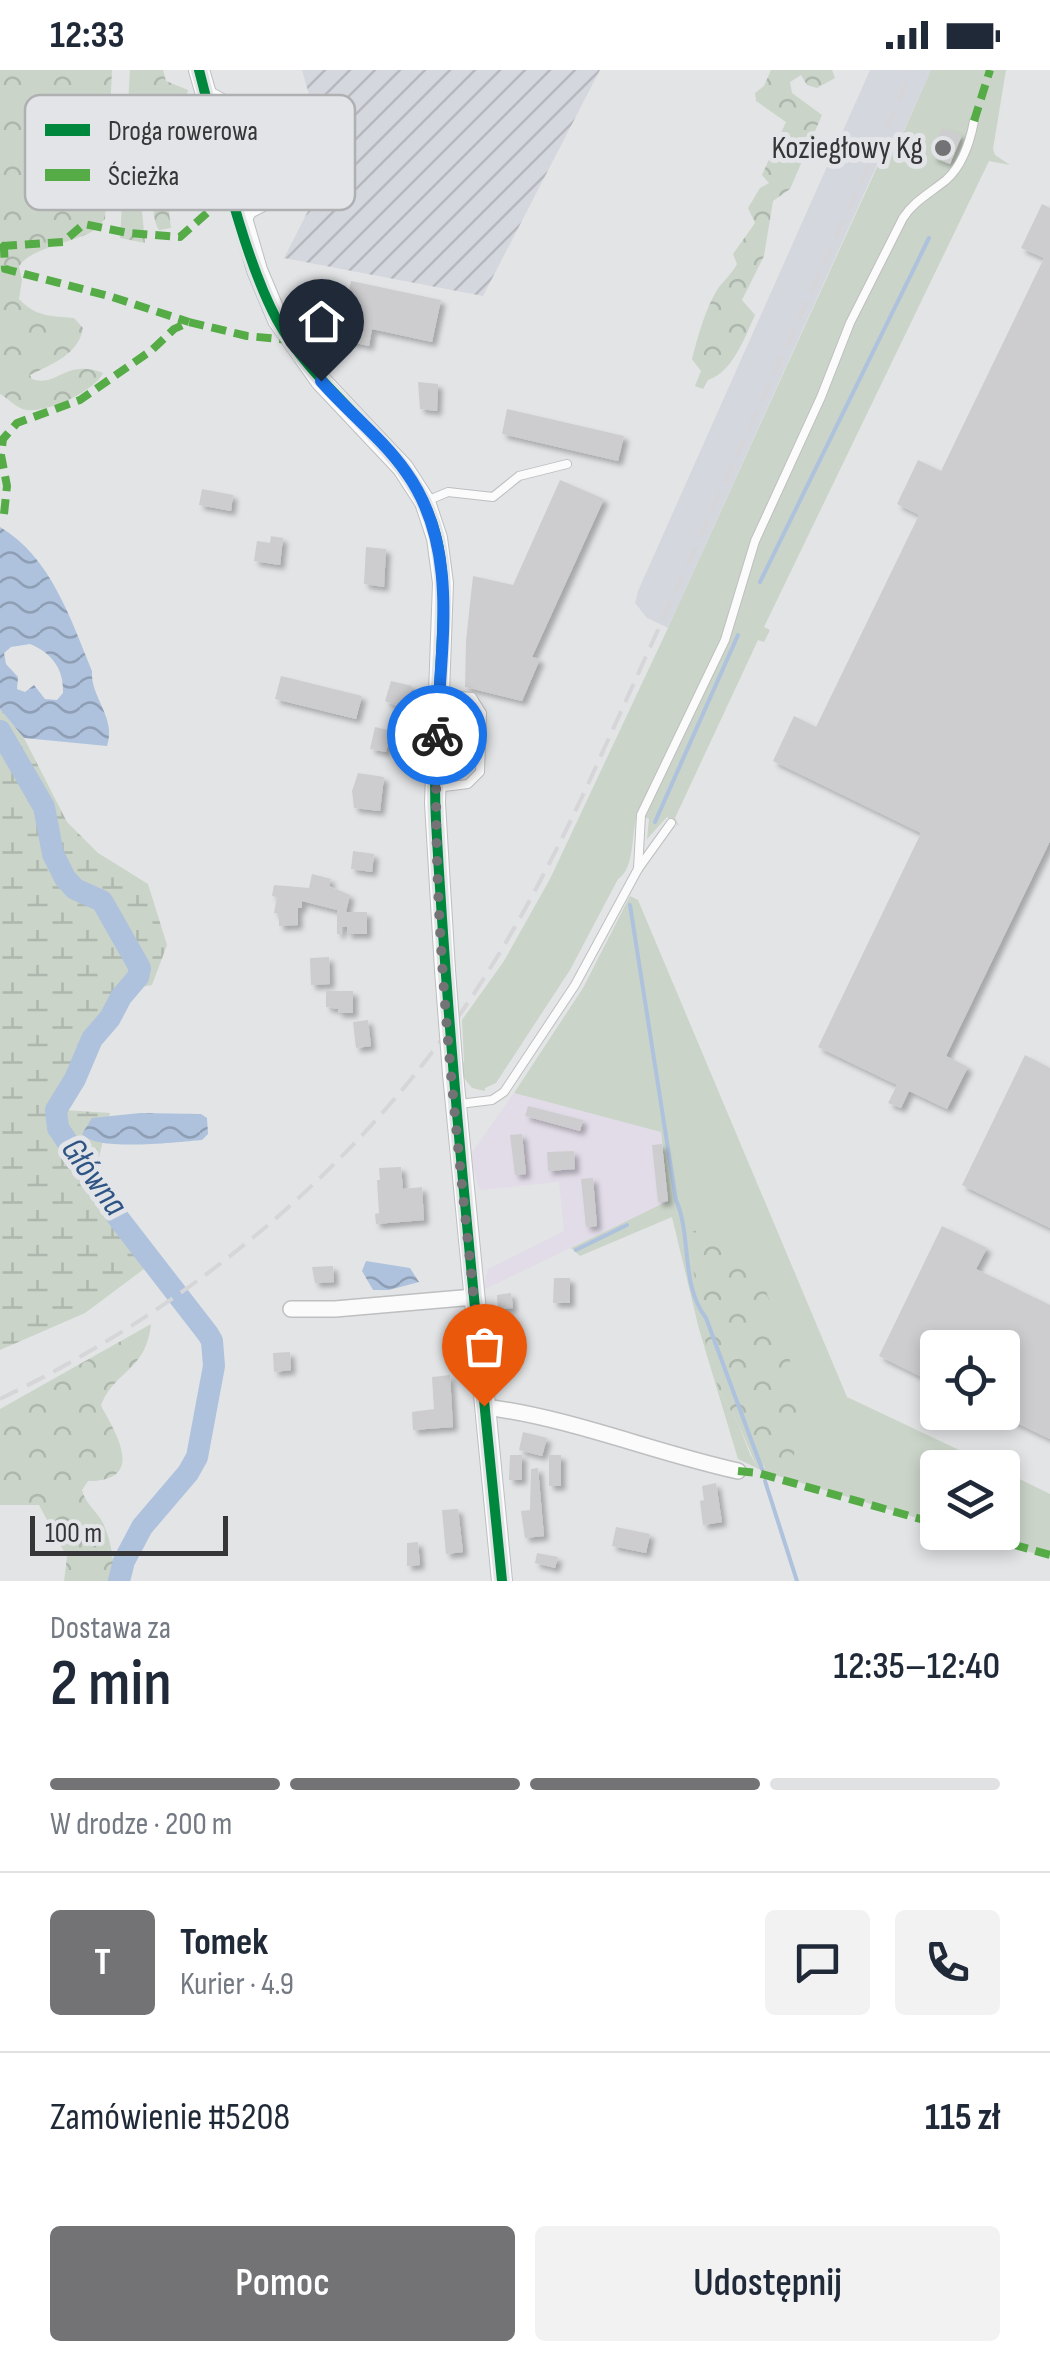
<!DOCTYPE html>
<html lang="pl">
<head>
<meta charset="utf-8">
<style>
  body { margin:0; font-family:"Sofia Sans Condensed",sans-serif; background:#f2f2f3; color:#1f2937; height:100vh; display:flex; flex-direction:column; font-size:38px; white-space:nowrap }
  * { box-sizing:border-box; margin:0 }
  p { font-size:32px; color:#747a83 }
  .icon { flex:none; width:55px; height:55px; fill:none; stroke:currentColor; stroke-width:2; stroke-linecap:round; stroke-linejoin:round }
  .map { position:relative; height:1511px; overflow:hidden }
  .sheet { display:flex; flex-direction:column; background:#fff; flex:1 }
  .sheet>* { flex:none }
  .tools { position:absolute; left:920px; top:1260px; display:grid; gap:20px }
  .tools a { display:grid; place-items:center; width:100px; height:100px; border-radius:10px; background:#fff; box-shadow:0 5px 15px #0003; font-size:50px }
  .scale { position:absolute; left:30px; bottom:25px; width:198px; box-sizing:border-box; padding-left:10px; border:5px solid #363638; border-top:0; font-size:28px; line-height:35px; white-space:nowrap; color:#363638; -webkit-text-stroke:8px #e2e4e7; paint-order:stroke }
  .pin { position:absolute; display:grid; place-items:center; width:85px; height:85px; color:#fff; margin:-102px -42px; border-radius:50% 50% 50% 0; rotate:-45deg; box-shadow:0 0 10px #0007 }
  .pin .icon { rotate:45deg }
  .courier { position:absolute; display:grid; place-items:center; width:100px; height:100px; margin:-50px; border:8px solid #1a73e8; border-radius:50%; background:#fff; color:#222; box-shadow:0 2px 12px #0007 }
  .headline em { font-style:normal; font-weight:600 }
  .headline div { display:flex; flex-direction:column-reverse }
  .headline { display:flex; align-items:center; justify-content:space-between; height:170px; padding:0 50px }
  h1 { font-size:65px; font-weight:600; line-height:75px }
  .bar { display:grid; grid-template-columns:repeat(4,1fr); gap:15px 10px; align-content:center; height:120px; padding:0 50px }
  .bar i { height:12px; border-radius:8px; background:#e0e1e3 }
  .bar .on { background:#737375 }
  .bar p { grid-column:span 4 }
  .line { display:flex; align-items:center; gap:25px; padding:0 50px; border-top:2px solid #e0e1e3 }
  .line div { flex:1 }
  .round { display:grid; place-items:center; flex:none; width:105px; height:105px; border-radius:10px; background:#f2f2f3 }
  .action { display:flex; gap:20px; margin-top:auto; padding:20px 50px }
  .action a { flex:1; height:115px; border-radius:10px; background:#737375; color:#fff; font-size:40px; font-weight:600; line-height:115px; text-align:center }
  .action a+a { background:#f2f2f3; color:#1f2937 }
  .status { display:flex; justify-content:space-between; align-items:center; height:70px; padding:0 50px; background:#fff; direction:ltr }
  .status svg { height:28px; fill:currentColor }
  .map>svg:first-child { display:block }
  .commercial { fill:#e2dce8 }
  .industrial { fill:url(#industrial-furrows) }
  .built { fill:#d5d7de }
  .green { fill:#cad4c8; fill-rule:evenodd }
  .forest { fill:url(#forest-crowns) }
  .wetland { fill:url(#wetland-marsh) }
  .water { fill:url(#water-waves); fill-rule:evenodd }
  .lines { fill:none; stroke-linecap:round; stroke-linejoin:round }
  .stream { stroke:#aec2dd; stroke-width:4 }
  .river { stroke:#aec2dd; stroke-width:22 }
  .building { fill:#cdcdcf; filter:url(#shadow) }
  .service-casing { stroke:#bebfc0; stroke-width:10 }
  .minor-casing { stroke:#bebfc0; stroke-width:18 }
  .tertiary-casing { stroke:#bebfc0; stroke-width:22 }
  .service { stroke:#fbfbfb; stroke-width:8 }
  .minor { stroke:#fbfbfb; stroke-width:15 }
  .tertiary { stroke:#fbfbfb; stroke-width:20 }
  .rail { stroke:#d6d6d8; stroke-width:4; stroke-dasharray:20 10; stroke-linecap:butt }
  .tertiary-bridge-casing { stroke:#bebfc0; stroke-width:22; stroke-linecap:butt }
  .tertiary-bridge { stroke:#fbfbfb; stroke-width:20 }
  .quiet { stroke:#55ac46; stroke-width:8; stroke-dasharray:15 8; stroke-linecap:butt }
  .cycleway-casing { stroke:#e2e4e7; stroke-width:16 }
  .cycleway { stroke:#00873e; stroke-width:10 }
  .done { stroke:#737375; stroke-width:10; stroke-dasharray:0 18 }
  .route { stroke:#1a73e8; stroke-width:12 }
  .poi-dot { fill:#737375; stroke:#e2e4e7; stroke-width:4 }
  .labels { text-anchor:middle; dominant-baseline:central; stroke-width:10; stroke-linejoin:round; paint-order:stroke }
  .poi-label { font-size:32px; fill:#363638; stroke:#e2e4e7; text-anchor:end }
  .water-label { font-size:35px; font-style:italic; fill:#2d5484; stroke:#e2e4e7 }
  .key { fill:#e2e4e7; stroke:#aeb0b2; stroke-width:2.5 }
  .key-label { font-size:28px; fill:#363638 }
</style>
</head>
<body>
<div class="status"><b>12:33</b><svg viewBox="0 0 49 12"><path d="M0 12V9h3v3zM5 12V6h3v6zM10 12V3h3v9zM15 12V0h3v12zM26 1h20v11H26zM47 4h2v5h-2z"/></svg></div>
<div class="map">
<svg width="1050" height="1511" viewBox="0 0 1050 1511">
  <defs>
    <pattern id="industrial-furrows" width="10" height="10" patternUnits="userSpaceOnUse" patternTransform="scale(2.5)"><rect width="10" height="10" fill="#d5d7de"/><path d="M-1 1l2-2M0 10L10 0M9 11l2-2" fill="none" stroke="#b7b9bf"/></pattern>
    <pattern id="forest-crowns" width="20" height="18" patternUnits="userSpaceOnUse" patternTransform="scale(2.5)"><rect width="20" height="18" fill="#cad4c8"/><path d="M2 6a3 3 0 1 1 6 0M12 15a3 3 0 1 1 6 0" fill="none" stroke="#aeb7ad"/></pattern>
    <pattern id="wetland-marsh" width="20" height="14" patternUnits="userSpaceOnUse" patternTransform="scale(2.5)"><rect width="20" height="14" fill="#cad4c8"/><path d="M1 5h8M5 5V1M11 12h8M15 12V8" fill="none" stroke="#aeb7ad"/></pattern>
    <pattern id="water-waves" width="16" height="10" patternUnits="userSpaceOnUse" patternTransform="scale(2.5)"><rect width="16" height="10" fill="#aec2dd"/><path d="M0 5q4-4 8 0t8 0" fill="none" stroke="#8e9eb4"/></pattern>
    <filter id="shadow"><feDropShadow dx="4.5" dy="4.5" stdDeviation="2.5" flood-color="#0004"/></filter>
  </defs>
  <rect width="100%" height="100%" fill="#e3e4e6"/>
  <polygon class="commercial" points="514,1023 661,1062 668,1128 668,1131 483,1220 488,1199 564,1161 559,1112 480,1120 469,1087"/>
  <polygon class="industrial" points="302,0 600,0 483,226 284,188 330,98"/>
  <polygon class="built" points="870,0 931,0 892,87 882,84 668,558 647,548 635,533 638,521"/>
  <g class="green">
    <path d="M931,0H1006L993,79L995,85L1010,95L989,91L764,557L770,560L764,572L758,570L675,748L679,756L667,747L647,769L649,749L637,744C631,766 635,798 618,809L570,900L496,1013L485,1018V1021L472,1018L460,1003L464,991L462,950L504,891L550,809L668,558L883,84L893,86Z"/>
    <path d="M630,826L638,830L847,1327L995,1397L938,1398L937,1454L765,1402L738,1389L699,1259L672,1147L580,1186L571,1178L668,1131V1128L661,1062L514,1023L583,918ZM691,1186L765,1398L756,1395L750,1384L738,1353L719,1320Z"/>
    <polygon points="1003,1401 1050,1424 1050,1488 966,1463 1002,1462"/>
  </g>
  <g class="forest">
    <path d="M0,0H112L105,149C101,153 97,158 93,161C75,172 27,179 19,197L22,210L19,229C36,247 51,246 74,248L83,258C79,284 52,294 30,305L32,309C57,318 66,288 103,303C95,321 47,343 27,340C17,339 9,329 0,324Z"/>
    <path d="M130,0H163L166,11L188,20L185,32L195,40L193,56L201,73H163C176,97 170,98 168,123C167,134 170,147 171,158L159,160C150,144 153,123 163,108L156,99L146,107L141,130L145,173L120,168Z"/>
    <path d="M771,0H832L835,8L817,18L807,15L801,5L790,12L792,23L822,45L790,119L773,131L764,186L742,230L755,245C745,267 732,303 708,310L703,319L695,316L701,301L692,289C698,266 705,240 717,220C723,211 731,205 737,194L733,184L755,153L748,138L760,118L769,113L762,105L786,52L756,31L755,23L764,16Z"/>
    <polygon points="709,1160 729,1166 751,1180 789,1284 800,1357 794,1385 780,1397 756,1395 738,1353 719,1320 707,1282 688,1167 692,1161"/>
    <path d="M151,1254C146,1302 114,1300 101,1336C118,1366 145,1411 88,1411L82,1420C85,1432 93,1438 100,1448C110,1463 115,1493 114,1511H64L67,1487L39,1435H0V1339Z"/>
  </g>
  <polygon class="wetland" points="0,639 24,668 67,752 98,783 148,814 167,875 152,915 135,918 94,972 64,1040 110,1043 97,1095 102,1129 152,1193 85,1243 0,1280"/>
  <g class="water">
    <path d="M0,457C51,487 71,550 92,601C90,627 117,648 107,676L24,668L0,639ZM30,574C52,583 64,599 63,623L57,630L45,629L34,615L25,622L17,619L18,607L6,594L4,583L11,577Z"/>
    <path d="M140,1043L201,1044L207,1048L208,1064L202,1070C178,1072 95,1082 82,1064L92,1048Z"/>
    <polygon points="366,1191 410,1198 419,1212 389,1220 373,1220 362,1201"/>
  </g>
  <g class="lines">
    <g class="stream">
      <polyline points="760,512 929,168"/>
      <polyline points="655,752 738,565"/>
      <path d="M630,835L676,1130C692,1166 680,1214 706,1248L762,1399"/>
      <polyline points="576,1180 627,1155"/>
      <polyline points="765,1411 797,1511"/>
    </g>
    <polyline class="river" points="0,661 44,737 53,784 65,808 75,819 102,831 140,898 138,907 121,927 110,948 92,969 75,1009 56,1040 58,1058 119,1149 208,1264 212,1271 214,1296 197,1387 188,1403 142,1457 124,1491 119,1511"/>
  </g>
  <g class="building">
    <polygon points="942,58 962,65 950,94 932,87"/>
    <polygon points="1042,134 1050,138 1050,771 946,986 968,997 947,1039 909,1021 901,1038 888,1033 897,1015 818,977 921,763 773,691 794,646 816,657 919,445 897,434 918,390 941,401 1044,188 1021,178"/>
    <polygon points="351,211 441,230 432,272 372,259 369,276 339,269"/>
    <polygon points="418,312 438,314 437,341 420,339"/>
    <polygon points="507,339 624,366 618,391 502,364"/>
    <polygon points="560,410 604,429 532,587 540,589 522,631 465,617 466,571 473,506 513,515"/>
    <polygon points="202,419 233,425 231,441 199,435"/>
    <polygon points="271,466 283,468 280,495 254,491 257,471 270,473"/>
    <polygon points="366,477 386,479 384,517 364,514"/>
    <polygon points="281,606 362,626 356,649 275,629"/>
    <polygon points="391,611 412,616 406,640 385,631"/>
    <polygon points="375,657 391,661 386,682 370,679"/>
    <polygon points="358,703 384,707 380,741 354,738 352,721"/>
    <polygon points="353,781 374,784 372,802 351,799"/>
    <polygon points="312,804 331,809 329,816 350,825 346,842 367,842 367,864 347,864 347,857 342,857 341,864 337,864 337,840 302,831 302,838 298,838 298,855 279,856 279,844 274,843 277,827 272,826 274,815 309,818"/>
    <polygon points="329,887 330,914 311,915 310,888"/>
    <polygon points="326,921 353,921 353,943 338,943 338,939 326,937"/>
    <polygon points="368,950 371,976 356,978 353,952"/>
    <polygon points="1025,985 1050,998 1050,1158 962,1115"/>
    <polygon points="528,1036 583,1050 580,1061 525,1046"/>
    <polygon points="522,1064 526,1104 515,1105 510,1065"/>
    <polygon points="662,1074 668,1131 658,1132 652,1075"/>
    <polygon points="574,1081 575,1099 548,1101 547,1082"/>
    <polygon points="401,1097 403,1119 422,1117 424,1150 376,1154 375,1144 379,1143 377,1110 380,1110 379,1098"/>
    <polygon points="593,1108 597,1156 586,1157 581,1109"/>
    <polygon points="942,1156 987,1178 976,1199 1050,1235 1050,1369 1002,1346 1002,1278 938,1278 938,1315 879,1286"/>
    <polygon points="333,1196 334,1212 315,1213 312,1197"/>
    <polygon points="554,1208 570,1208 570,1233 553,1233"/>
    <polygon points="511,1223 513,1238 498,1239 497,1225"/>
    <polygon points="290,1282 291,1300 274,1302 273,1283"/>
    <polygon points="450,1305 453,1357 413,1360 412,1342 434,1339 432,1307"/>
    <polygon points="523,1362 547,1368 542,1386 519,1380"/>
    <polygon points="510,1385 522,1385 522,1410 509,1410"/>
    <rect x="549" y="1385" width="12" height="31"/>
    <polygon points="538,1398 544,1466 525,1468 521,1441 530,1440 531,1399"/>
    <polygon points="716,1413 722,1452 703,1455 700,1431 704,1430 702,1416"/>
    <polygon points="458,1439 463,1482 446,1484 442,1440"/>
    <polygon points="616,1457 650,1464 646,1483 612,1476"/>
    <polygon points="418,1472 420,1495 407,1496 407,1473"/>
    <polygon points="537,1483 558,1487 555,1498 535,1493"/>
  </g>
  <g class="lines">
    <defs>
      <g id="service">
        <polyline points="212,22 295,68 306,83 307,101 297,120 252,143 248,149"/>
        <polyline points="429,430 448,422 493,427 519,406 567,394"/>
        <polyline points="436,718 468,714 480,702 482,643 472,627 439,624"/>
        <polyline points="638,799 671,753"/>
        <path d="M459,1034L492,1030L504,1022L575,915L638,799L641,745L725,570L755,471L821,327L850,253L903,148C914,131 930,123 946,110C962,96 970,72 974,51"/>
      </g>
      <g id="minor">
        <polyline points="291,1239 335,1239 474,1227"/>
        <path d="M485,1337C572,1348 652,1382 738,1401"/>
      </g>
      <g id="tertiary">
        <polyline points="199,0 257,200 278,250 321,311 403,398 425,432 437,468 443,513 435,733 445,900"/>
        <polyline points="453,1004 502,1511"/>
      </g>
    </defs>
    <use href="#service" class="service-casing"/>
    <use href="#minor" class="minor-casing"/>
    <use href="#tertiary" class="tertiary-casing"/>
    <use href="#service" class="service"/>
    <use href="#minor" class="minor"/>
    <use href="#tertiary" class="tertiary"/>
    <path class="rail" d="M0,1329C190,1237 356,1101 473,925C518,857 555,785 589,712L912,0"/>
    <defs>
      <polyline id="tertiary-bridge" points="445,900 453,1004"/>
    </defs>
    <use href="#tertiary-bridge" class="tertiary-bridge-casing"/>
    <use href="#tertiary-bridge" class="tertiary-bridge"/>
    <g class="quiet">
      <polyline points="974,51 990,0"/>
      <polyline points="0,174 4,179 5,199 109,226 189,252"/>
      <polyline points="2,176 63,172 84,154 128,163 180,167 218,133 235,129"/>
      <polyline points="4,444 7,416 1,385 3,369 17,353 80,330 152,280 174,259 189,252 247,266 290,270"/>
      <polyline points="738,1401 758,1403 938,1454"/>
      <polyline points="969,1462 1050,1485"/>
    </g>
    <defs>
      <path id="cycleway" d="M199,0C219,76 241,182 277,250C320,329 414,377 436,465C446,504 443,544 441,584C438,639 433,695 436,751C450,1005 477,1258 502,1511"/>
    </defs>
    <use href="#cycleway" class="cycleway-casing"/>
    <use href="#cycleway" class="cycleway"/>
  </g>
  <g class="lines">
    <path class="done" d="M437,665C430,889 465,1114 484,1336"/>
    <path class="route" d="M321,311C348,342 382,368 406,402C461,479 440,576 437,665"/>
  </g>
  <circle class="poi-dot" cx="943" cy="78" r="10"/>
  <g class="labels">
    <g class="poi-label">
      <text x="923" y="78">Koziegłowy Kg</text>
    </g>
    <g class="water-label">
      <text transform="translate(94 1107) rotate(54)">Główna</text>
    </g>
  </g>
  <rect x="25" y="25" width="330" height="115" rx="15" class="key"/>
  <rect x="45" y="54" width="45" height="12" fill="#00873e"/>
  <rect x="45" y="99" width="45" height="12" fill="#55ac46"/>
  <g class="key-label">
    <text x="108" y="70">Droga rowerowa</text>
    <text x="108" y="115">Ścieżka</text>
  </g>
</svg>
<div class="tools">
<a><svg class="icon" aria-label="locate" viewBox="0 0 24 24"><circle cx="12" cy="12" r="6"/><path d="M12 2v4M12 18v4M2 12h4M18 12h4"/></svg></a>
<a><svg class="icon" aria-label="layers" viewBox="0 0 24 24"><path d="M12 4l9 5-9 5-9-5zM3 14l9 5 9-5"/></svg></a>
</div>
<div class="scale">100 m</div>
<div class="pin" style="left:484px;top:1336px;background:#ea580c"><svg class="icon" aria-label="bag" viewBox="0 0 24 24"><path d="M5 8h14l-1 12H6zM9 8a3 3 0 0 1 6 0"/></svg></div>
<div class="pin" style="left:321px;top:311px;background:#1f2937"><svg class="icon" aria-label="home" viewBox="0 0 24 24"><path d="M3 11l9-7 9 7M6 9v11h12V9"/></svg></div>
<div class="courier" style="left:437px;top:665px"><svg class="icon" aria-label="bike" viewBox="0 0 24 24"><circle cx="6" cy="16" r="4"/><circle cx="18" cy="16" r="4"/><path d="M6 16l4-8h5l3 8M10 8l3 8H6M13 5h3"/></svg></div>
</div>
<section class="sheet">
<div class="headline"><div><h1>2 min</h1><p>Dostawa za</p></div><em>12:35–12:40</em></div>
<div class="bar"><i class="on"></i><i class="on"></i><i class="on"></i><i></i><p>W drodze · 200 m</p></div>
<div class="line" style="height:180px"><b class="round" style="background:#737375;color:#fff">T</b><div><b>Tomek</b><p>Kurier · 4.9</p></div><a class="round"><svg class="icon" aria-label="chat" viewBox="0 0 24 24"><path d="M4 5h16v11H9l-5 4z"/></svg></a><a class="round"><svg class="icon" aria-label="phone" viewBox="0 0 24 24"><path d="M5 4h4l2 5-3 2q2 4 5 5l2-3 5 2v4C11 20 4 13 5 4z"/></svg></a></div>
<div class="line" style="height:130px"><div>Zamówienie #5208</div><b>115 zł</b></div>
<div class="action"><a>Pomoc</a><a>Udostępnij</a></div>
</section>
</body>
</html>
